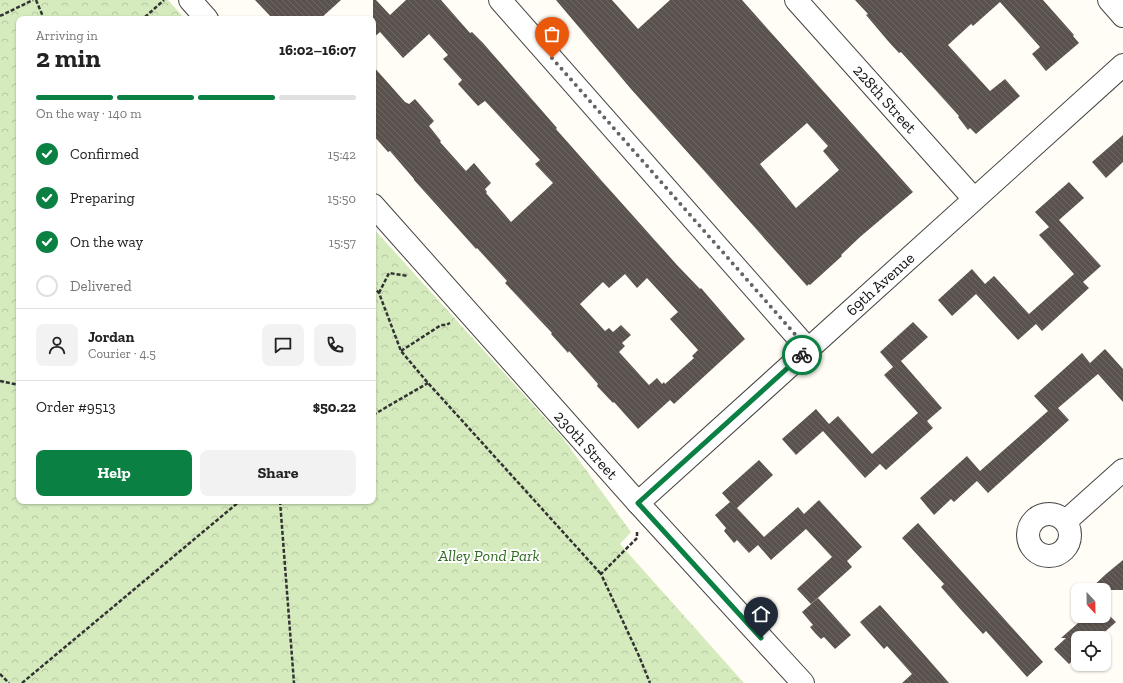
<!DOCTYPE html>
<html lang="en">
<head>
<meta charset="utf-8">
<style>
  body { margin:0; font-family:"Zilla Slab",serif; background:#f2f2f2; color:#222; height:100vh; display:flex; flex-direction:column; font-size:15px; white-space:nowrap }
  * { box-sizing:border-box; margin:0 }
  p { font-size:13px; color:#767676 }
  .icon { flex:none; width:22px; height:22px; fill:none; stroke:currentColor; stroke-width:2; stroke-linecap:round; stroke-linejoin:round }
  .map { position:relative; flex:1; overflow:hidden }
  .details { position:absolute; left:16px; top:16px; width:360px; height:488px; display:flex; flex-direction:column; background:#fff; border-radius:8px; box-shadow:0 1px 3px #0004 }
  .details>* { flex:none }
  .needle { width:26px; rotate:158deg }
  .fabs { position:absolute; left:1071px; top:583px; display:grid; gap:8px }
  .fabs a { display:grid; place-items:center; width:40px; height:40px; border-radius:8px; background:#fff; box-shadow:0 1px 3px #0004; font-size:20px }
  .pin { position:absolute; display:grid; place-items:center; width:34px; height:34px; color:#fff; margin:-41px -17px; border-radius:50% 50% 50% 0; rotate:-45deg; box-shadow:0 0 4px #0007 }
  .pin .icon { rotate:45deg }
  .courier { position:absolute; display:grid; place-items:center; width:40px; height:40px; margin:-20px; border:3px solid #0b8043; border-radius:50%; background:#fff; color:#222; box-shadow:0 1px 5px #0007 }
  .head em { font-style:normal; font-weight:700 }
  .head div { display:flex; flex-direction:column-reverse }
  .head { display:flex; align-items:center; justify-content:space-between; height:68px; padding:0 20px }
  h1 { font-size:26px; font-weight:700; line-height:30px }
  .bar { display:grid; grid-template-columns:repeat(4,1fr); gap:6px 4px; align-content:center; height:48px; padding:0 20px }
  .bar i { height:5px; border-radius:3px; background:#e0e0e0 }
  .bar .on { background:#0b8043 }
  .bar p { grid-column:span 4 }
  .line { display:flex; align-items:center; gap:10px; padding:0 20px; border-top:1px solid #e0e0e0 }
  .line div { flex:1 }
  .round { display:grid; place-items:center; flex:none; width:42px; height:42px; border-radius:8px; background:#f2f2f2 }
  ol { padding:0 20px; list-style:none }
  li { display:flex; align-items:center; gap:12px; height:44px }
  li p { margin-inline-start:auto }
  li .icon { padding:4px; border-radius:50%; background:#0b8043; color:#fff; stroke-width:4 }
  li:last-child { color:#767676 }
  li i { width:22px; height:22px; border:2px solid #e0e0e0; border-radius:50% }
  .action { display:flex; gap:8px; margin-top:auto; padding:8px 20px }
  .action a { flex:1; height:46px; border-radius:8px; background:#0b8043; color:#fff; font-size:16px; font-weight:700; line-height:46px; text-align:center }
  .action a+a { background:#f2f2f2; color:#222 }
  .map>svg:first-child { display:block }
  .park { fill:url(#park-crowns) }
  .building { fill:url(#building-back-hatch); fill-rule:evenodd }
  .lines { fill:none; stroke-linecap:round; stroke-linejoin:round }
  .minor-casing { stroke:#444; stroke-width:24 }
  .path { stroke:#333; stroke-width:2.5; stroke-dasharray:4 2; stroke-linecap:butt }
  .minor { stroke:#fff; stroke-width:22 }
  .done { stroke:#646461; stroke-width:4; stroke-dasharray:0 7.2 }
  .route { stroke:#0b8043; stroke-width:5 }
  .labels { text-anchor:middle; dominant-baseline:central; stroke-width:4; stroke-linejoin:round; paint-order:stroke }
  .street-label { font-size:16px; fill:#111; stroke:#fff }
  .park-label { font-size:16px; font-style:italic; fill:#2f6b1f; stroke:#fff }
</style>
</head>
<body>
<div class="map">
<svg width="1123" height="683" viewBox="0 0 1123 683">
  <defs>
    <pattern id="park-crowns" width="20" height="18" patternUnits="userSpaceOnUse"><rect width="20" height="18" fill="#d5ebbd"/><path d="M2 6a3 3 0 1 1 6 0M12 15a3 3 0 1 1 6 0" fill="none" stroke="#b6c8a1"/></pattern>
    <pattern id="building-back-hatch" width="6" height="6" patternUnits="userSpaceOnUse"><rect width="6" height="6" fill="#5a524d"/><path d="M-1 5l2 2M0 0l6 6M5-1l2 2" fill="none" stroke="#6d6662"/></pattern>
  </defs>
  <rect width="100%" height="100%" fill="#fffdf5"/>
  <polygon class="park" points="0,0 168,0 185,19 19,19 19,501 373,501 373,228 562,437 631,532 620,544 744,683 0,683"/>
  <g class="building">
    <polygon points="255,0 341,0 320,19 273,19"/>
    <path d="M373,0H376L390,15L406,0H441L470,33L472,32L483,43L557,128L556,129L601,180L677,265L700,289L701,288L745,339L674,404L670,400L638,429L614,402L613,403L597,386L598,384L569,351L568,353L551,334L552,333L505,283L507,281L477,248L476,249L460,231L414,180V179L390,151L388,152L373,135V66L405,102L409,104L415,99L434,121L429,126L441,141L440,142L466,171L474,163L491,183L485,189L487,192L486,193L511,222L553,183L535,164L540,160L485,101L478,106L458,84L462,80L443,59L448,55L429,34L403,58L380,32L373,38ZM625,274L637,288L647,278L678,312L670,319L698,350L692,356L694,358L665,384L664,382L662,384L657,378L649,385L619,352L625,346L622,343L631,335L621,325L613,332L609,328L605,331L580,304L603,282L609,288Z"/>
    <path d="M556,0H612L638,29L670,0H742L913,192L860,237L841,255L842,256L810,285L809,284L807,286L631,89ZM807,123L828,146L823,151L839,170L796,208L760,164Z"/>
    <polygon points="855,0 1043,0 1074,35 1073,36 1079,43 1046,71 1032,54 1040,47 1000,2 973,26 971,24 948,45 990,91 1005,79 1020,96 976,134 970,128 968,130 958,117 959,116 901,52 899,53 888,41 866,15 868,14"/>
    <polygon points="1123,135 1123,162 1106,178 1092,162"/>
    <polygon points="1069,182 1084,198 1059,220 1101,266 1083,282 1089,288 1042,331 1036,324 1018,340 976,294 952,316 938,300 972,269 985,284 994,276 1029,314 1074,274 1039,235 1049,227 1035,212"/>
    <polygon points="913,322 928,337 901,361 942,408 927,421 933,428 886,470 880,464 865,478 823,431 796,455 782,439 816,409 829,424 838,416 872,454 918,413 884,375 893,367 880,352"/>
    <polygon points="1105,349 1123,369 1123,402 1098,374 1058,408 1069,420 988,493 977,481 954,502 951,499 934,515 920,498 967,456 980,471 1048,411 1034,396 1082,353 1090,363"/>
    <polygon points="759,460 773,475 737,508 764,537 798,507 804,514 819,500 862,547 847,561 852,567 811,604 797,589 832,557 806,529 771,560 758,545 749,553 737,540 734,543 724,531 726,528 715,515 730,502 722,493"/>
    <polygon points="918,523 1043,662 1027,677 986,631 983,634 962,611 941,587 944,584 902,538"/>
    <polygon points="1123,560 1123,590 1089,590 1106,574"/>
    <polygon points="818,598 851,635 835,649 824,637 821,639 815,633 810,627 813,625 802,612"/>
    <polygon points="880,605 914,643 949,683 902,683 912,674 887,646 884,649 860,622"/>
    <polygon points="1104,610 1116,622 1098,638 1078,638 1078,656 1069,664 1054,649 1066,638 1061,638 1086,616 1104,616"/>
  </g>
  <g class="lines">
    <defs>
      <g id="minor">
        <polyline points="190,0 207,19"/>
        <polyline points="500,0 808,349"/>
        <polyline points="796,0 974,199"/>
        <polyline points="1109,0 1123,16"/>
        <polyline points="373,205 638,503 803,683"/>
        <polyline points="638,503 1123,65"/>
        <circle cx="1049" cy="535" r="21"/>
        <polyline points="1066,521 1123,470"/>
      </g>
    </defs>
    <use href="#minor" class="minor-casing"/>
    <g class="path">
      <polyline points="36,0 44,19"/>
      <polyline points="0,16 33,0"/>
      <polyline points="145,17 164,0"/>
      <polyline points="134,19 145,17 147,19"/>
      <polyline points="373,286 379,293 401,351 428,383 601,574"/>
      <polyline points="379,293 389,273 408,276"/>
      <polyline points="401,351 441,325 446,325 450,323"/>
      <polyline points="0,381 19,385"/>
      <polyline points="373,415 428,383"/>
      <polyline points="280,501 294,683"/>
      <polyline points="637,532 637,538 601,574 639,656 650,683"/>
      <polyline points="0,674 9,683"/>
      <polyline points="22,683 240,501"/>
    </g>
    <use href="#minor" class="minor"/>
  </g>
  <g class="lines">
    <polyline class="done" points="552,58 808,349 802,355"/>
    <polyline class="route" points="761,638 638,503 802,355"/>
  </g>
  <g class="labels">
    <g class="street-label">
      <text transform="translate(885 99) rotate(48)">228th Street</text>
      <text transform="translate(880 284) rotate(-42)">69th Avenue</text>
      <text transform="translate(586 445) rotate(48)">230th Street</text>
    </g>
    <g class="park-label">
      <text x="489" y="555">Alley Pond Park</text>
    </g>
  </g>
</svg>
<div class="fabs">
<a><svg class="needle" viewBox="-14 -14 28 28"><path d="M0-13l5 13h-10z" fill="#e53935"/><path d="M0 13l5-13h-10z" fill="#767676"/></svg></a>
<a><svg class="icon" aria-label="locate" viewBox="0 0 24 24"><circle cx="12" cy="12" r="6"/><path d="M12 2v4M12 18v4M2 12h4M18 12h4"/></svg></a>
</div>
<div class="pin" style="left:552px;top:58px;background:#ea580c"><svg class="icon" aria-label="bag" viewBox="0 0 24 24"><path d="M5 8h14l-1 12H6zM9 8a3 3 0 0 1 6 0"/></svg></div>
<div class="pin" style="left:761px;top:638px;background:#1f2937"><svg class="icon" aria-label="home" viewBox="0 0 24 24"><path d="M3 11l9-7 9 7M6 9v11h12V9"/></svg></div>
<div class="courier" style="left:802px;top:355px"><svg class="icon" aria-label="bike" viewBox="0 0 24 24"><circle cx="6" cy="16" r="4"/><circle cx="18" cy="16" r="4"/><path d="M6 16l4-8h5l3 8M10 8l3 8H6M13 5h3"/></svg></div>
<section class="details">
<div class="head"><div><h1>2 min</h1><p>Arriving in</p></div><em>16:02–16:07</em></div>
<div class="bar"><i class="on"></i><i class="on"></i><i class="on"></i><i></i><p>On the way · 140 m</p></div>
<ol>
<li><svg class="icon" aria-label="check" viewBox="0 0 24 24"><path d="M5 12l5 5 9-10"/></svg>Confirmed<p>15:42</p></li>
<li><svg class="icon" aria-label="check" viewBox="0 0 24 24"><path d="M5 12l5 5 9-10"/></svg>Preparing<p>15:50</p></li>
<li><svg class="icon" aria-label="check" viewBox="0 0 24 24"><path d="M5 12l5 5 9-10"/></svg>On the way<p>15:57</p></li>
<li><i></i>Delivered</li>
</ol>
<div class="line" style="height:72px"><a class="round"><svg class="icon" aria-label="person" viewBox="0 0 24 24"><circle cx="12" cy="8" r="4"/><path d="M4 21q1-7 8-7t8 7"/></svg></a><div><b>Jordan</b><p>Courier · 4.5</p></div><a class="round"><svg class="icon" aria-label="chat" viewBox="0 0 24 24"><path d="M4 5h16v11H9l-5 4z"/></svg></a><a class="round"><svg class="icon" aria-label="phone" viewBox="0 0 24 24"><path d="M5 4h4l2 5-3 2q2 4 5 5l2-3 5 2v4C11 20 4 13 5 4z"/></svg></a></div>
<div class="line" style="height:52px"><div>Order #9513</div><b>$50.22</b></div>
<div class="action"><a>Help</a><a>Share</a></div>
</section>
</div>
</body>
</html>
